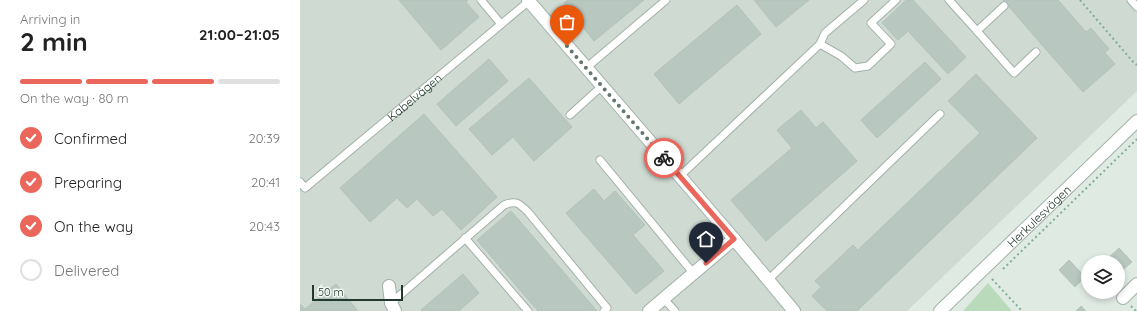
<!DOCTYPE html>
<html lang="en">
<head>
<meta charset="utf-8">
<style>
  body { margin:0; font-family:Quicksand,sans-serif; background:#f2f2f2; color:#222; height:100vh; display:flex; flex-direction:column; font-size:15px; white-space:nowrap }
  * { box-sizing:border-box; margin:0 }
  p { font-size:13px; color:#767676 }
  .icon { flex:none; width:22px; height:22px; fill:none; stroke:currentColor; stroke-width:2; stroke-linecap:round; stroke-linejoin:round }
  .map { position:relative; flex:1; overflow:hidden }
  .details { display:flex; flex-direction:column; background:#fff; width:300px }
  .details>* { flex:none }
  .buttons { position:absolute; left:781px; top:255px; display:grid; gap:8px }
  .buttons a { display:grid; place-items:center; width:44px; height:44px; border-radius:50%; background:#fff; box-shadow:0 2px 6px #0003; font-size:20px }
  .scale { position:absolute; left:12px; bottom:10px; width:91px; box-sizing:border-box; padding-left:4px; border:2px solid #21392f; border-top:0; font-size:11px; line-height:14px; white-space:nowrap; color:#21392f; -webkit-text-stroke:3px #f0f7f2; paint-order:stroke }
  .pin { position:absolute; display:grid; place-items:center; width:34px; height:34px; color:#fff; margin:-41px -17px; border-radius:50% 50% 50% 0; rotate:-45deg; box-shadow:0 0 4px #0007 }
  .pin .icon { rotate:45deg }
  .courier { position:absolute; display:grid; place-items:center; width:40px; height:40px; margin:-20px; border:3px solid #ec675b; border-radius:50%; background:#fff; color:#222; box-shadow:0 1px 5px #0007 }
  .headline em { font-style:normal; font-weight:800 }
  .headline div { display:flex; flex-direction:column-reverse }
  .headline { display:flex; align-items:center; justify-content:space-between; height:68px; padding:0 20px }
  h1 { font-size:26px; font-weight:800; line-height:30px }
  .bar { display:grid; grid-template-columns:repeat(4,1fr); gap:6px 4px; align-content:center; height:48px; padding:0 20px }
  .bar i { height:5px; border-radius:3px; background:#e0e0e0 }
  .bar .active { background:#ec675b }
  .bar p { grid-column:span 4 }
  ol { padding:0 20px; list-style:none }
  li { display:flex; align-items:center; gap:12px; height:44px }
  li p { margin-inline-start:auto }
  li .icon { padding:4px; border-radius:50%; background:#ec675b; color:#fff; stroke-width:4 }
  li:last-child { color:#767676 }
  li i { width:22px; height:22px; border:2px solid #e0e0e0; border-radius:50% }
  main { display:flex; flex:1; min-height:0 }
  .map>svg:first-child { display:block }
  .built { fill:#cedad2 }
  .green { fill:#b9dbbc }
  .building { fill:#b8c7bf; stroke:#b2c3b9 }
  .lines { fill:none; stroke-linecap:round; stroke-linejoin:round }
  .service-casing { stroke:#a2b1a9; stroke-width:9 }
  .minor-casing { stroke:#a2b1a9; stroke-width:14 }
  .tertiary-casing { stroke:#a2b1a9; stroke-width:14 }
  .path { stroke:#81ac98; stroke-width:2; stroke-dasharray:2 3; stroke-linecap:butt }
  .service { stroke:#fff; stroke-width:7 }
  .minor { stroke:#fff; stroke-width:12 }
  .tertiary { stroke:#fff; stroke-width:12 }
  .done { stroke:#64776e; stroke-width:4; stroke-dasharray:0 7.2 }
  .route { stroke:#ec675b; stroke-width:5 }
  .labels { text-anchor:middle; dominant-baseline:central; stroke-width:3; stroke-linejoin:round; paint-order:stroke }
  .street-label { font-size:12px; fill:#21392f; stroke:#f0f7f2 }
</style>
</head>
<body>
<main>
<section class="details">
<div class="headline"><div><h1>2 min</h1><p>Arriving in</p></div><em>21:00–21:05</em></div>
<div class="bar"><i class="active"></i><i class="active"></i><i class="active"></i><i></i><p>On the way · 80 m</p></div>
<ol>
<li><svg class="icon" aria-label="check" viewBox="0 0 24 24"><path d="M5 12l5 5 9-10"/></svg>Confirmed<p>20:39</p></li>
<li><svg class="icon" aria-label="check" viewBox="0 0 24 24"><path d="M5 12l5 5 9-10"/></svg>Preparing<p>20:41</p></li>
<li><svg class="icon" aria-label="check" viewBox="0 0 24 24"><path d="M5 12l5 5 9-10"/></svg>On the way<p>20:43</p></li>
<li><i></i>Delivered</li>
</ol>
</section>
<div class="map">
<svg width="837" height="311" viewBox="0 0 837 311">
  <rect width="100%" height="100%" fill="#dfeae3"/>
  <polygon class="built" points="0,0 837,0 837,91 607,311 0,311"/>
  <polygon class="green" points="688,283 712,311 663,311"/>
  <g class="building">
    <polygon points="99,0 168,0 166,2 179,17 141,50"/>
    <polygon points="268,0 344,0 294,41 264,3"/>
    <polygon points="454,0 509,0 476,27"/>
    <polygon points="606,0 613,0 666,57 648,74 608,31 598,40 582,23"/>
    <polygon points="703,0 758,0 786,32 791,28 809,49 805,53 815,64 783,92"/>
    <polygon points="437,5 461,34 379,104 354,74"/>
    <polygon points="189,59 208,81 156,126 137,104"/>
    <polygon points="625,62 641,79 577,138 561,120"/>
    <polygon points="676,74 737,138 557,311 527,311 512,296 521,287 515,281 553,245 558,250 680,133 648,101"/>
    <polygon points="229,78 272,127 234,161 213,137 192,155 169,129"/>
    <polygon points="501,110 516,128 523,122 557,161 466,241 431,200 492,148 477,130"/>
    <polygon points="124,114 197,197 161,230 142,209 133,216 117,199 107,208 97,198 70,222 40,188"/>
    <polygon points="294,189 304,201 315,191 345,225 333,235 364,271 336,294 266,213"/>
    <polygon points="211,211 297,311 238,311 177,240"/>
    <polygon points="819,248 832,262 818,274 818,262 806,262 805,261"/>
    <polygon points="769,260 785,277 775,287 759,270"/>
    <polygon points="163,274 179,293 159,311 123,311 121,310"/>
    <polygon points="36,284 58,311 0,311 0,304 5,309"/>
    <polygon points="781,306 786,311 776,311"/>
  </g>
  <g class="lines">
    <defs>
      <g id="service">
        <polyline points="181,0 201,24"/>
        <polyline points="649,0 677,31 704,6"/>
        <polyline points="831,0 837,7"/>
        <polyline points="677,31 714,73 736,52"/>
        <polyline points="520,44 525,33 564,0"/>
        <polyline points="286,68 366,0"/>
        <polyline points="270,115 302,86"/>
        <polyline points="300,160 394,274"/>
        <polyline points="380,176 520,44 541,56 555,68 568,66 591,44 571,23 596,0"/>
        <path id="s1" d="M0,182L5,188L229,1"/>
        <polyline points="165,238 228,311"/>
        <polyline points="468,280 640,114"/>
        <polyline points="364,299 375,311"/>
        <path d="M91,303L204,205C216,200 219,203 228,212L307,308L304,311"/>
      </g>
      <g id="minor">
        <polyline points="228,0 434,239 494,311"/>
        <polyline points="89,286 91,303 95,311"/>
        <polyline points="823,298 837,284"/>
        <polyline points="349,311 434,239"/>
      </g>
      <g id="tertiary">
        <path id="s2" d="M640,311L837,121"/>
      </g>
    </defs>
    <use href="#service" class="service-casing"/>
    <use href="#minor" class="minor-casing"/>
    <use href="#tertiary" class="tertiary-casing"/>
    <g class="path">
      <polyline points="780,0 834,63 837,65"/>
      <polyline points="703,269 837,139"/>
      <polyline points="692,279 722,311"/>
      <polyline points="831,306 836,311"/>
    </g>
    <use href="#service" class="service"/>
    <use href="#minor" class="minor"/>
    <use href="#tertiary" class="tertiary"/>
  </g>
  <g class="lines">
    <polyline class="done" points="267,46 364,158"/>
    <polyline class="route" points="364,158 434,239 406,263"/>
  </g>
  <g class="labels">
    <g class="street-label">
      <text stroke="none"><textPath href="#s1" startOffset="150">Kabelvägen</textPath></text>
      <text stroke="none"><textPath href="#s2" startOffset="137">Herkulesvägen</textPath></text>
    </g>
  </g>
</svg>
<div class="buttons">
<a><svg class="icon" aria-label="layers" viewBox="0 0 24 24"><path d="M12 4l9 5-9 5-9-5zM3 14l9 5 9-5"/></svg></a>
</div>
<div class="scale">50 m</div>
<div class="pin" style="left:267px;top:46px;background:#ea580c"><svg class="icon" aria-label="bag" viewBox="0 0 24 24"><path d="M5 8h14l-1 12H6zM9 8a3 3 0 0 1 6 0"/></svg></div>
<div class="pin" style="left:406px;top:263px;background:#1f2937"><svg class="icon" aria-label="home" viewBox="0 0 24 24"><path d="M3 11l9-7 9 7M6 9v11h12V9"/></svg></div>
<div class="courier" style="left:364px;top:158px"><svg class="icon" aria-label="bike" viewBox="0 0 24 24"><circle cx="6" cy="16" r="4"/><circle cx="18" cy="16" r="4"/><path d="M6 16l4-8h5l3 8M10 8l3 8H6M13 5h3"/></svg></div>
</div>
</main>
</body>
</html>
